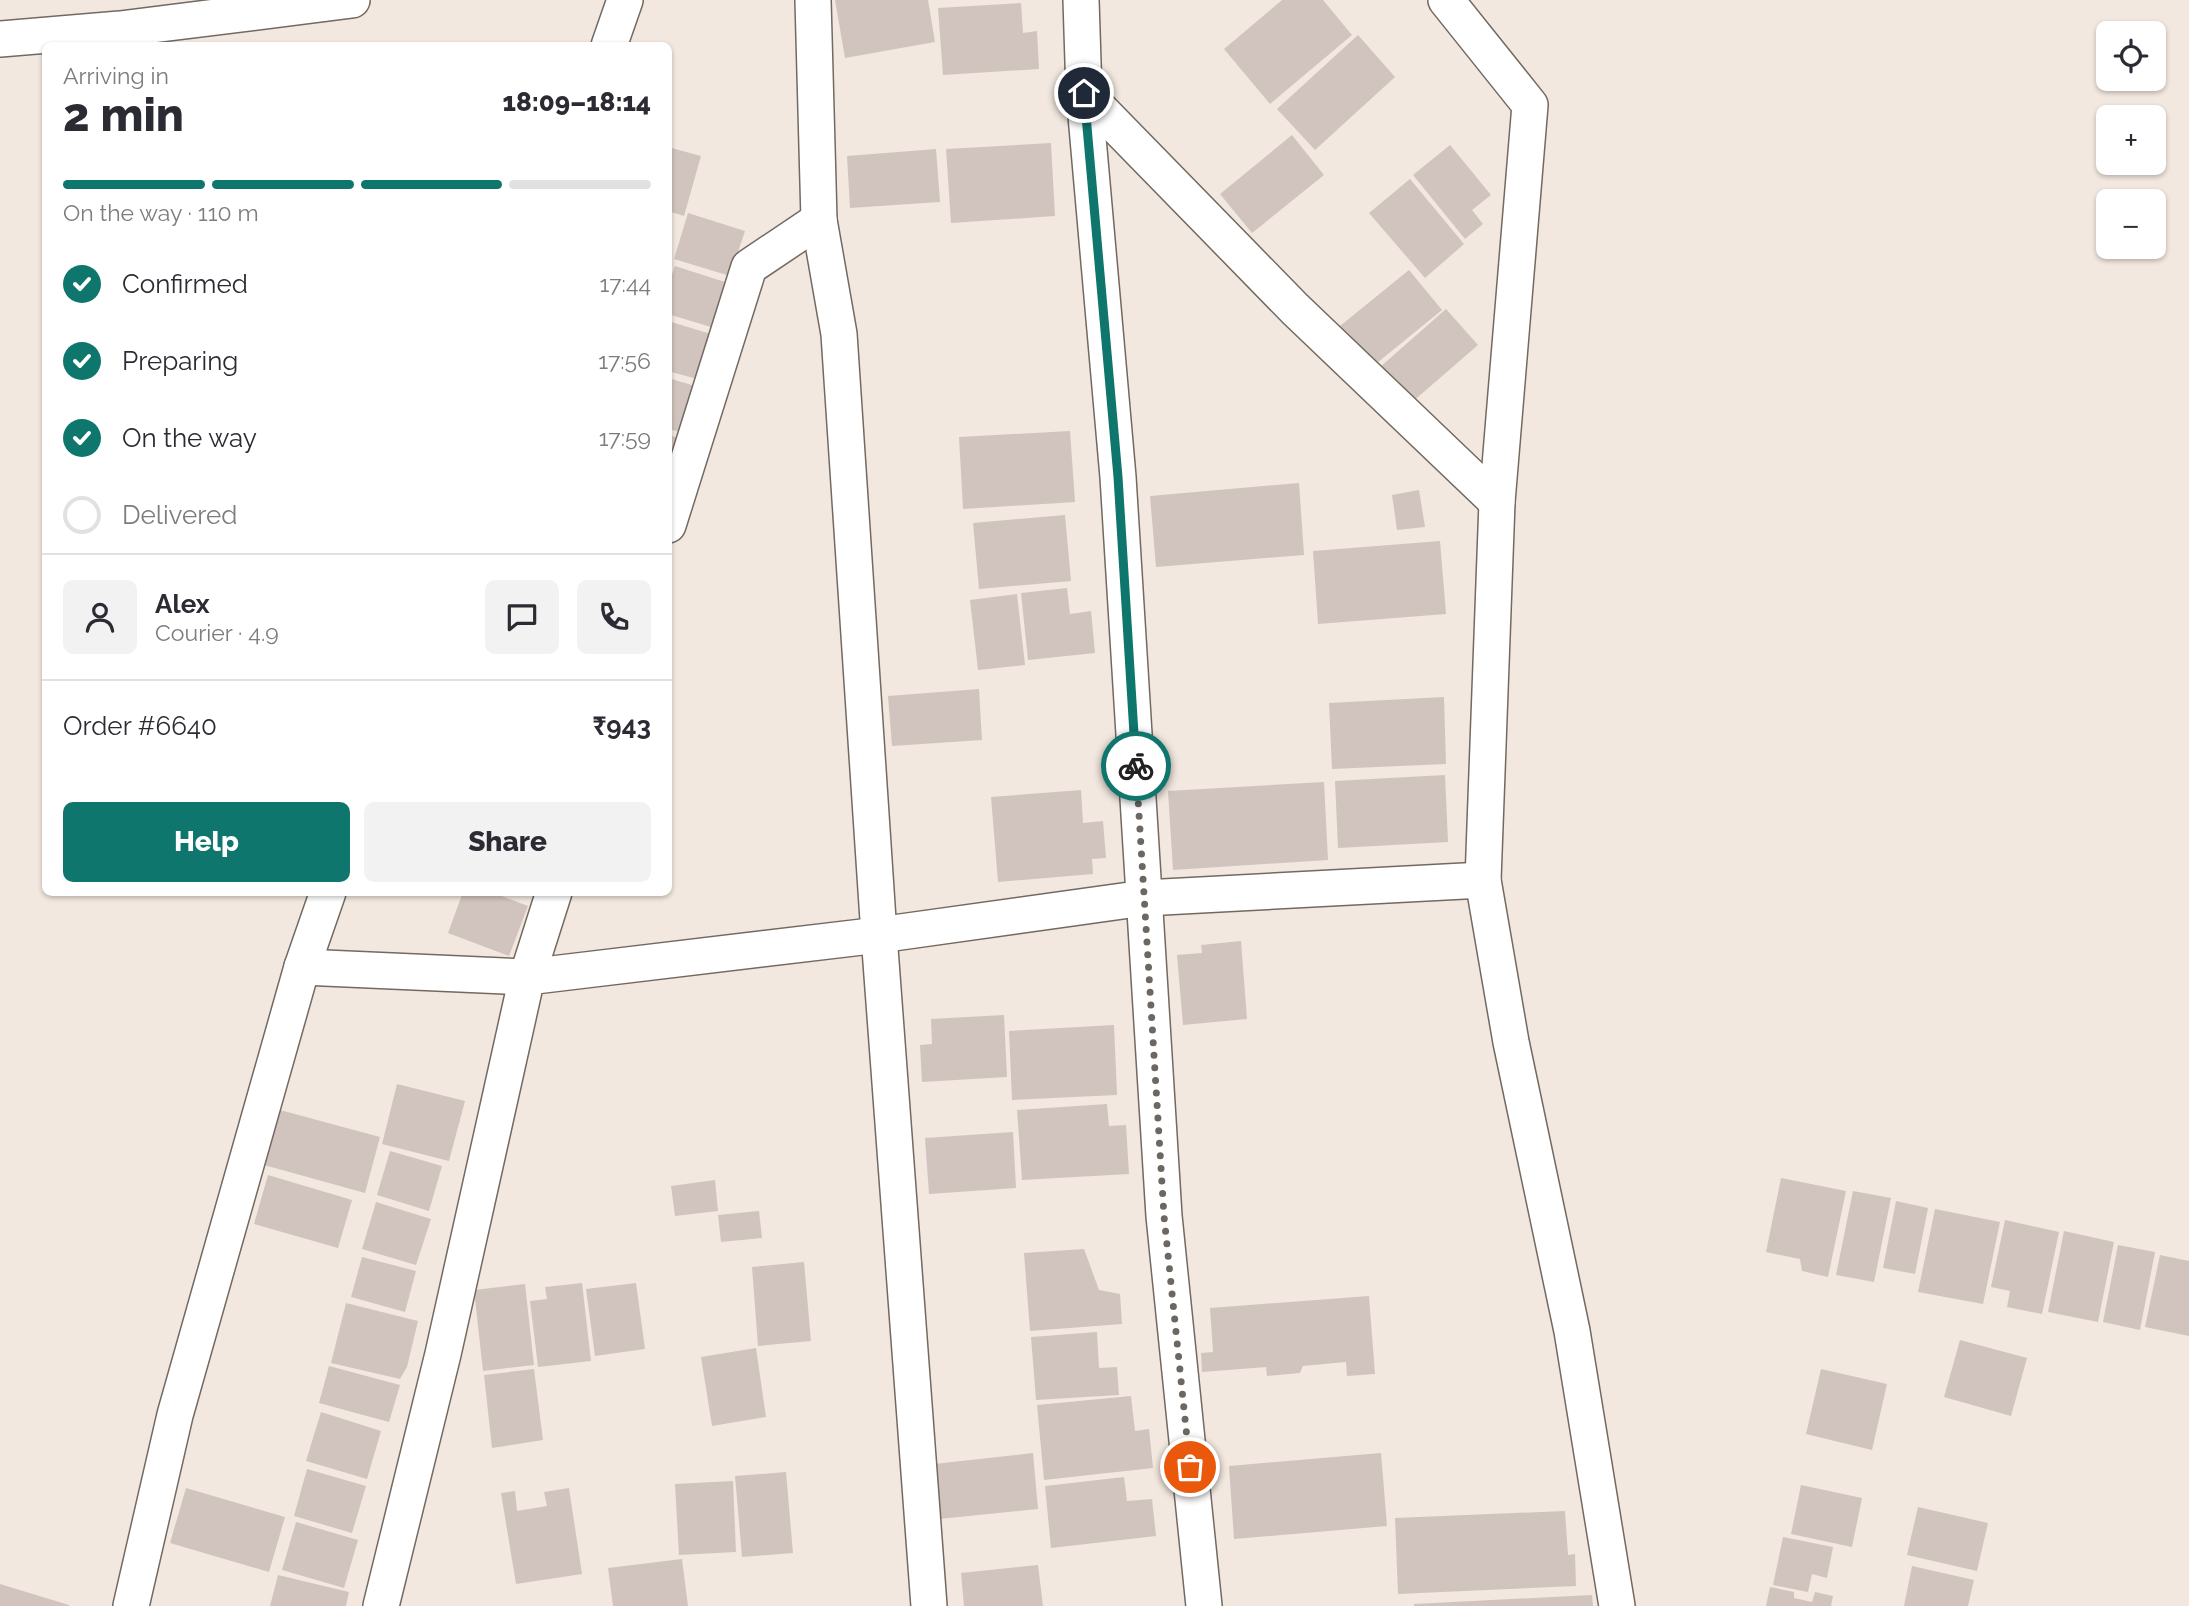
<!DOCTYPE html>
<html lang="en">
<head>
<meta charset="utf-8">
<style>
  body { margin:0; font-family:Raleway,sans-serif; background:#f2f2f3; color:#2b2b33; height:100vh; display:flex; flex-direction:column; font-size:26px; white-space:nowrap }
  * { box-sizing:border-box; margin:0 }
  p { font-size:23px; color:#7c7c81 }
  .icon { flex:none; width:38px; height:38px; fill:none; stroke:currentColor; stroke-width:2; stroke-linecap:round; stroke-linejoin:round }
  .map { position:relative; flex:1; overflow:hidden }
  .sheet { position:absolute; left:42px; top:42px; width:630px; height:854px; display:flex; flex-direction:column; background:#fff; border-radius:10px; box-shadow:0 2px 5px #0004 }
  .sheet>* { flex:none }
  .controls { position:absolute; left:2096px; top:21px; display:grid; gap:14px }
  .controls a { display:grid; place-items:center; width:70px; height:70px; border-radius:10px; background:#fff; box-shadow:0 2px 5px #0004; font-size:35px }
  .pin { position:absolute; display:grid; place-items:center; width:60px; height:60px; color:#fff; margin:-30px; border:4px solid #fff; border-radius:50%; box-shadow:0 2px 7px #0007 }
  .courier { position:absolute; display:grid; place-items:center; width:70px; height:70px; margin:-35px; border:5px solid #0f766e; border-radius:50%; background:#fff; color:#222; box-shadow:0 2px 9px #0007 }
  .head em { font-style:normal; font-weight:800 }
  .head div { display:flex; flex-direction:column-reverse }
  .head { display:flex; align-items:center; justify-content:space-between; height:119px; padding:0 21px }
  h1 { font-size:46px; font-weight:800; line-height:52px }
  .bar { display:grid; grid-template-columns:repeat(4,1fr); gap:10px 7px; align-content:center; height:84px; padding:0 21px }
  .bar i { height:9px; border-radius:5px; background:#e1e1e2 }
  .bar .on { background:#0f766e }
  .bar p { grid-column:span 4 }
  .line { display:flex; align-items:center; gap:18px; padding:0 21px; border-top:2px solid #e1e1e2 }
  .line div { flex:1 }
  .round { display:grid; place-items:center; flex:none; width:74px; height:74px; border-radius:10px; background:#f2f2f3 }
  ol { padding:0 21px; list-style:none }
  li { display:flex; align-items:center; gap:21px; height:77px }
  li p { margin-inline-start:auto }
  li .icon { padding:7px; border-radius:50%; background:#0f766e; color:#fff; stroke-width:4 }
  li:last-child { color:#7c7c81 }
  li i { width:38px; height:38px; border:4px solid #e1e1e2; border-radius:50% }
  .cta { display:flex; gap:14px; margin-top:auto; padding:14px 21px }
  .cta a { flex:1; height:80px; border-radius:10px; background:#0f766e; color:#fff; font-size:28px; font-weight:800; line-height:80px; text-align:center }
  .cta a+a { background:#f2f2f3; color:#2b2b33 }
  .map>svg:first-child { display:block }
  .building { fill:#d1c4bf }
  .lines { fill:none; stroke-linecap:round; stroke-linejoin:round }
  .street-casing { stroke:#726961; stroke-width:38 }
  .street { stroke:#fff; stroke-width:35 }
  .done { stroke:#6d6762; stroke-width:7; stroke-dasharray:0 12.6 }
  .route { stroke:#0f766e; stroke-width:9 }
</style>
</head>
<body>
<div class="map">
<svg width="2189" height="1606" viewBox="0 0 2189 1606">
  <rect width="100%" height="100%" fill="#f2e8df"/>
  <g class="building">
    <polygon points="835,0 928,0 935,42 845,58"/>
    <polygon points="1282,0 1323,0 1352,35 1270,104 1224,49"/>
    <polygon points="1021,3 1023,33 1037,31 1039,69 943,75 938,8"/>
    <polygon points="1358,35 1395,77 1315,150 1277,109"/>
    <polygon points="1292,135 1324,175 1252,233 1220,194"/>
    <polygon points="1051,143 1055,216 951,223 946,149"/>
    <polygon points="1450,145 1491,195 1472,210 1483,224 1465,239 1413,175"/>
    <polygon points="668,147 701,156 684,216 668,211"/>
    <polygon points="936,149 940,202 850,208 847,156"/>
    <polygon points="1410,179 1464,244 1425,278 1369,213"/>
    <polygon points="688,213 745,231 730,276 674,259"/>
    <polygon points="675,266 728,283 714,328 668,314 668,285"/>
    <polygon points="1409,270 1442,310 1372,367 1340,326"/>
    <polygon points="1446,309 1478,345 1411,403 1379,368"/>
    <polygon points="668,321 711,334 697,379 668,371"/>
    <polygon points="668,378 695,386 681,432 668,429"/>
    <polygon points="1070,431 1075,502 963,509 959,437"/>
    <polygon points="668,435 686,440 668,488"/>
    <polygon points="1299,483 1304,555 1156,567 1150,496"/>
    <polygon points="1419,490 1425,527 1397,530 1392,495"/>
    <polygon points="1065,515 1071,581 979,589 973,523"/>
    <polygon points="1440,541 1446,614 1318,624 1313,551"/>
    <polygon points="1067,588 1070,614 1091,611 1095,653 1028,660 1021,593"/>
    <polygon points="1017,594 1025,665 978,670 970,600"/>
    <polygon points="979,689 982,740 892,746 888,696"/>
    <polygon points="1444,697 1446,764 1332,769 1329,703"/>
    <polygon points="1445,775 1448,842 1338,848 1335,781"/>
    <polygon points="1324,782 1328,860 1173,870 1168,791"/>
    <polygon points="1081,790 1083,823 1103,821 1106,858 1092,859 1093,874 998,882 991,797"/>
    <polygon points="463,892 491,892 528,906 509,956 448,933"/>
    <polygon points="1241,941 1247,1019 1183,1025 1177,955 1202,953 1201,945"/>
    <polygon points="1004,1015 1007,1077 922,1082 920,1045 932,1044 931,1019"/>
    <polygon points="1114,1025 1117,1095 1012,1100 1009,1031"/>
    <polygon points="397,1084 465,1101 449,1161 382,1144"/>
    <polygon points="1107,1104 1109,1126 1126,1125 1129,1174 1022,1180 1017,1110"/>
    <polygon points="280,1110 380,1137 365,1193 264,1165"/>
    <polygon points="1013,1132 1016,1188 929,1194 925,1138"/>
    <polygon points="390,1151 442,1166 429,1211 377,1195"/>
    <polygon points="268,1175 352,1200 338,1248 254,1224"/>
    <polygon points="1781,1178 1846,1191 1828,1277 1802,1271 1800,1259 1766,1252"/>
    <polygon points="715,1180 718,1211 675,1216 671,1186"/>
    <polygon points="1853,1191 1891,1198 1874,1282 1836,1275"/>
    <polygon points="1896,1201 1928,1208 1915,1274 1883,1268"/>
    <polygon points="376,1202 431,1219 416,1265 362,1249"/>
    <polygon points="1935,1209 2000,1222 1983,1304 1918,1292"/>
    <polygon points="759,1211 762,1238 721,1242 718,1215"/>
    <polygon points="2005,1220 2059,1232 2042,1314 2007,1307 2010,1291 1991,1287"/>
    <polygon points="2064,1231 2114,1242 2098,1322 2048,1312"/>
    <polygon points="2118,1245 2155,1252 2140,1330 2103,1322"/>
    <polygon points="1084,1249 1099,1290 1120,1294 1122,1324 1030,1331 1024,1253"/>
    <polygon points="2160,1255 2189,1261 2189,1336 2145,1327"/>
    <polygon points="362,1257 416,1271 405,1312 351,1297"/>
    <polygon points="804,1262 811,1341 758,1346 752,1267"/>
    <polygon points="582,1283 591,1361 538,1367 530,1301 547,1299 545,1287"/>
    <polygon points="636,1283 645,1349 595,1356 586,1289"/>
    <polygon points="525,1284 534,1365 483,1371 474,1290"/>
    <polygon points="1369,1296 1375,1374 1347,1376 1346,1362 1303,1366 1300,1373 1267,1376 1266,1367 1202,1372 1201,1353 1213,1352 1210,1308"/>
    <polygon points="346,1303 418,1321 407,1367 400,1379 331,1363"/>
    <polygon points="1097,1332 1099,1368 1117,1367 1119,1395 1036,1400 1031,1337"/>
    <polygon points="1960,1340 2027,1358 2011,1416 1944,1397"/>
    <polygon points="756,1348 766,1417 712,1426 701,1357"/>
    <polygon points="329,1366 400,1385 389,1422 319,1403"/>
    <polygon points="534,1369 543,1440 492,1448 484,1375"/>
    <polygon points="1821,1369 1887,1384 1872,1450 1806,1434"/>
    <polygon points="1131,1396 1135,1431 1149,1429 1153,1468 1044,1480 1037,1405"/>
    <polygon points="321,1412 381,1431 367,1479 306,1461"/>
    <polygon points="1033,1453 1038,1509 939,1519 934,1464"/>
    <polygon points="1381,1453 1387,1526 1234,1539 1229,1466"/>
    <polygon points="307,1469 366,1486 352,1533 294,1516"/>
    <polygon points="786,1472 793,1553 742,1557 735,1476"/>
    <polygon points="1124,1477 1127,1501 1152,1499 1156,1536 1051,1548 1045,1486"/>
    <polygon points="733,1481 736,1552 679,1555 675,1484"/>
    <polygon points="1801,1485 1862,1498 1852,1547 1791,1534"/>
    <polygon points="186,1488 285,1517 269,1572 170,1543"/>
    <polygon points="569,1488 582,1574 516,1584 501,1493 515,1491 517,1511 547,1506 544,1492"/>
    <polygon points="1918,1507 1988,1523 1977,1571 1907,1555"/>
    <polygon points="1565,1511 1568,1555 1575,1554 1576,1586 1398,1594 1395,1518"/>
    <polygon points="296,1522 358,1540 344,1588 282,1570"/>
    <polygon points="1783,1537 1833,1547 1827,1578 1812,1574 1808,1592 1773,1585"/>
    <polygon points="682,1559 688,1606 613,1606 608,1568"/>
    <polygon points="1038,1565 1043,1606 964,1606 961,1573"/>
    <polygon points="1912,1566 1974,1580 1968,1606 1904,1606"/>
    <polygon points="278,1575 349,1592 346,1606 270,1606"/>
    <polygon points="0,1584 69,1605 69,1606 0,1606"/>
    <polygon points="1770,1587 1794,1592 1794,1598 1812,1602 1815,1592 1833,1596 1831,1606 1766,1606"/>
    <polygon points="1592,1595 1593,1606 1414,1606 1414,1604"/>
  </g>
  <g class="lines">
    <defs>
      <g id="street">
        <polyline points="813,0 819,220 839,334 879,935 929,1606"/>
        <polyline points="1081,0 1084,93 1118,477 1164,1216 1204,1606"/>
        <polyline points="1446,0 1530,105 1497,502 1483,880 1511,1042 1572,1331 1617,1606"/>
        <polyline points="0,39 120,29 352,0"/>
        <polyline points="609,46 625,0"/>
        <polyline points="1084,93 1295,309 1497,502"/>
        <polyline points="668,525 749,267 819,220"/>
        <polyline points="302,967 527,977 554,892"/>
        <polyline points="131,1606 175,1415 302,967 328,892"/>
        <polyline points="381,1606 443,1354 527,977 879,935 1144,898 1483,880"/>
      </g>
    </defs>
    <use href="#street" class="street-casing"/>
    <use href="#street" class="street"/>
  </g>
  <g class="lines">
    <polyline class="done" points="1136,766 1164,1216 1190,1467"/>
    <polyline class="route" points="1084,93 1118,477 1136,766"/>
  </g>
</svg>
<div class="controls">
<a><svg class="icon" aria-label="locate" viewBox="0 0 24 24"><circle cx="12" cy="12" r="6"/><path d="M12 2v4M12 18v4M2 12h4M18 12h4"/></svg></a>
<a>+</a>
<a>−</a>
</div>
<div class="pin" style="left:1190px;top:1467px;background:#ea580c"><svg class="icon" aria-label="bag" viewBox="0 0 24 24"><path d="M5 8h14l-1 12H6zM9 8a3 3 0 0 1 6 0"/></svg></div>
<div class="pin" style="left:1084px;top:93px;background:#1f2937"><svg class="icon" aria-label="home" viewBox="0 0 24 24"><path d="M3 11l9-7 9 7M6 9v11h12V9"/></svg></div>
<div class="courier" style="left:1136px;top:766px"><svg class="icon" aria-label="bike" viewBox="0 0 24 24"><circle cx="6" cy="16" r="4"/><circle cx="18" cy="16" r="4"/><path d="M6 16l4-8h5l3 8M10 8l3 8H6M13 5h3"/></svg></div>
<section class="sheet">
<div class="head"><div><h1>2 min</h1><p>Arriving in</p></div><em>18:09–18:14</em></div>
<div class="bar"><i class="on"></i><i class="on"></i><i class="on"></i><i></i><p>On the way · 110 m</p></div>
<ol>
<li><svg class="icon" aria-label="check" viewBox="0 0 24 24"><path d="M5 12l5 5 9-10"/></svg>Confirmed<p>17:44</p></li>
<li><svg class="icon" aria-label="check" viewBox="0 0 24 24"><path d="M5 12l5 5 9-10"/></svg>Preparing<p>17:56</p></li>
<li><svg class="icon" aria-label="check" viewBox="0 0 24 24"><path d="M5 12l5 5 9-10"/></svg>On the way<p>17:59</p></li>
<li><i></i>Delivered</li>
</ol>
<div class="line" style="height:126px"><a class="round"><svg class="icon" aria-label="person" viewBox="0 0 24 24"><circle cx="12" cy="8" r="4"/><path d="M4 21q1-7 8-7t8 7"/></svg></a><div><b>Alex</b><p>Courier · 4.9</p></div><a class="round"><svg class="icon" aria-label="chat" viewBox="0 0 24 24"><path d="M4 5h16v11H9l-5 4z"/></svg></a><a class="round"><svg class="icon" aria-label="phone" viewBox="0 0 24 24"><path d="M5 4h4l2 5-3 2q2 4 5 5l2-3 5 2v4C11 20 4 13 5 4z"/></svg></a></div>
<div class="line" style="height:91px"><div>Order #6640</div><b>₹943</b></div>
<div class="cta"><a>Help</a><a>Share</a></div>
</section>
</div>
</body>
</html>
